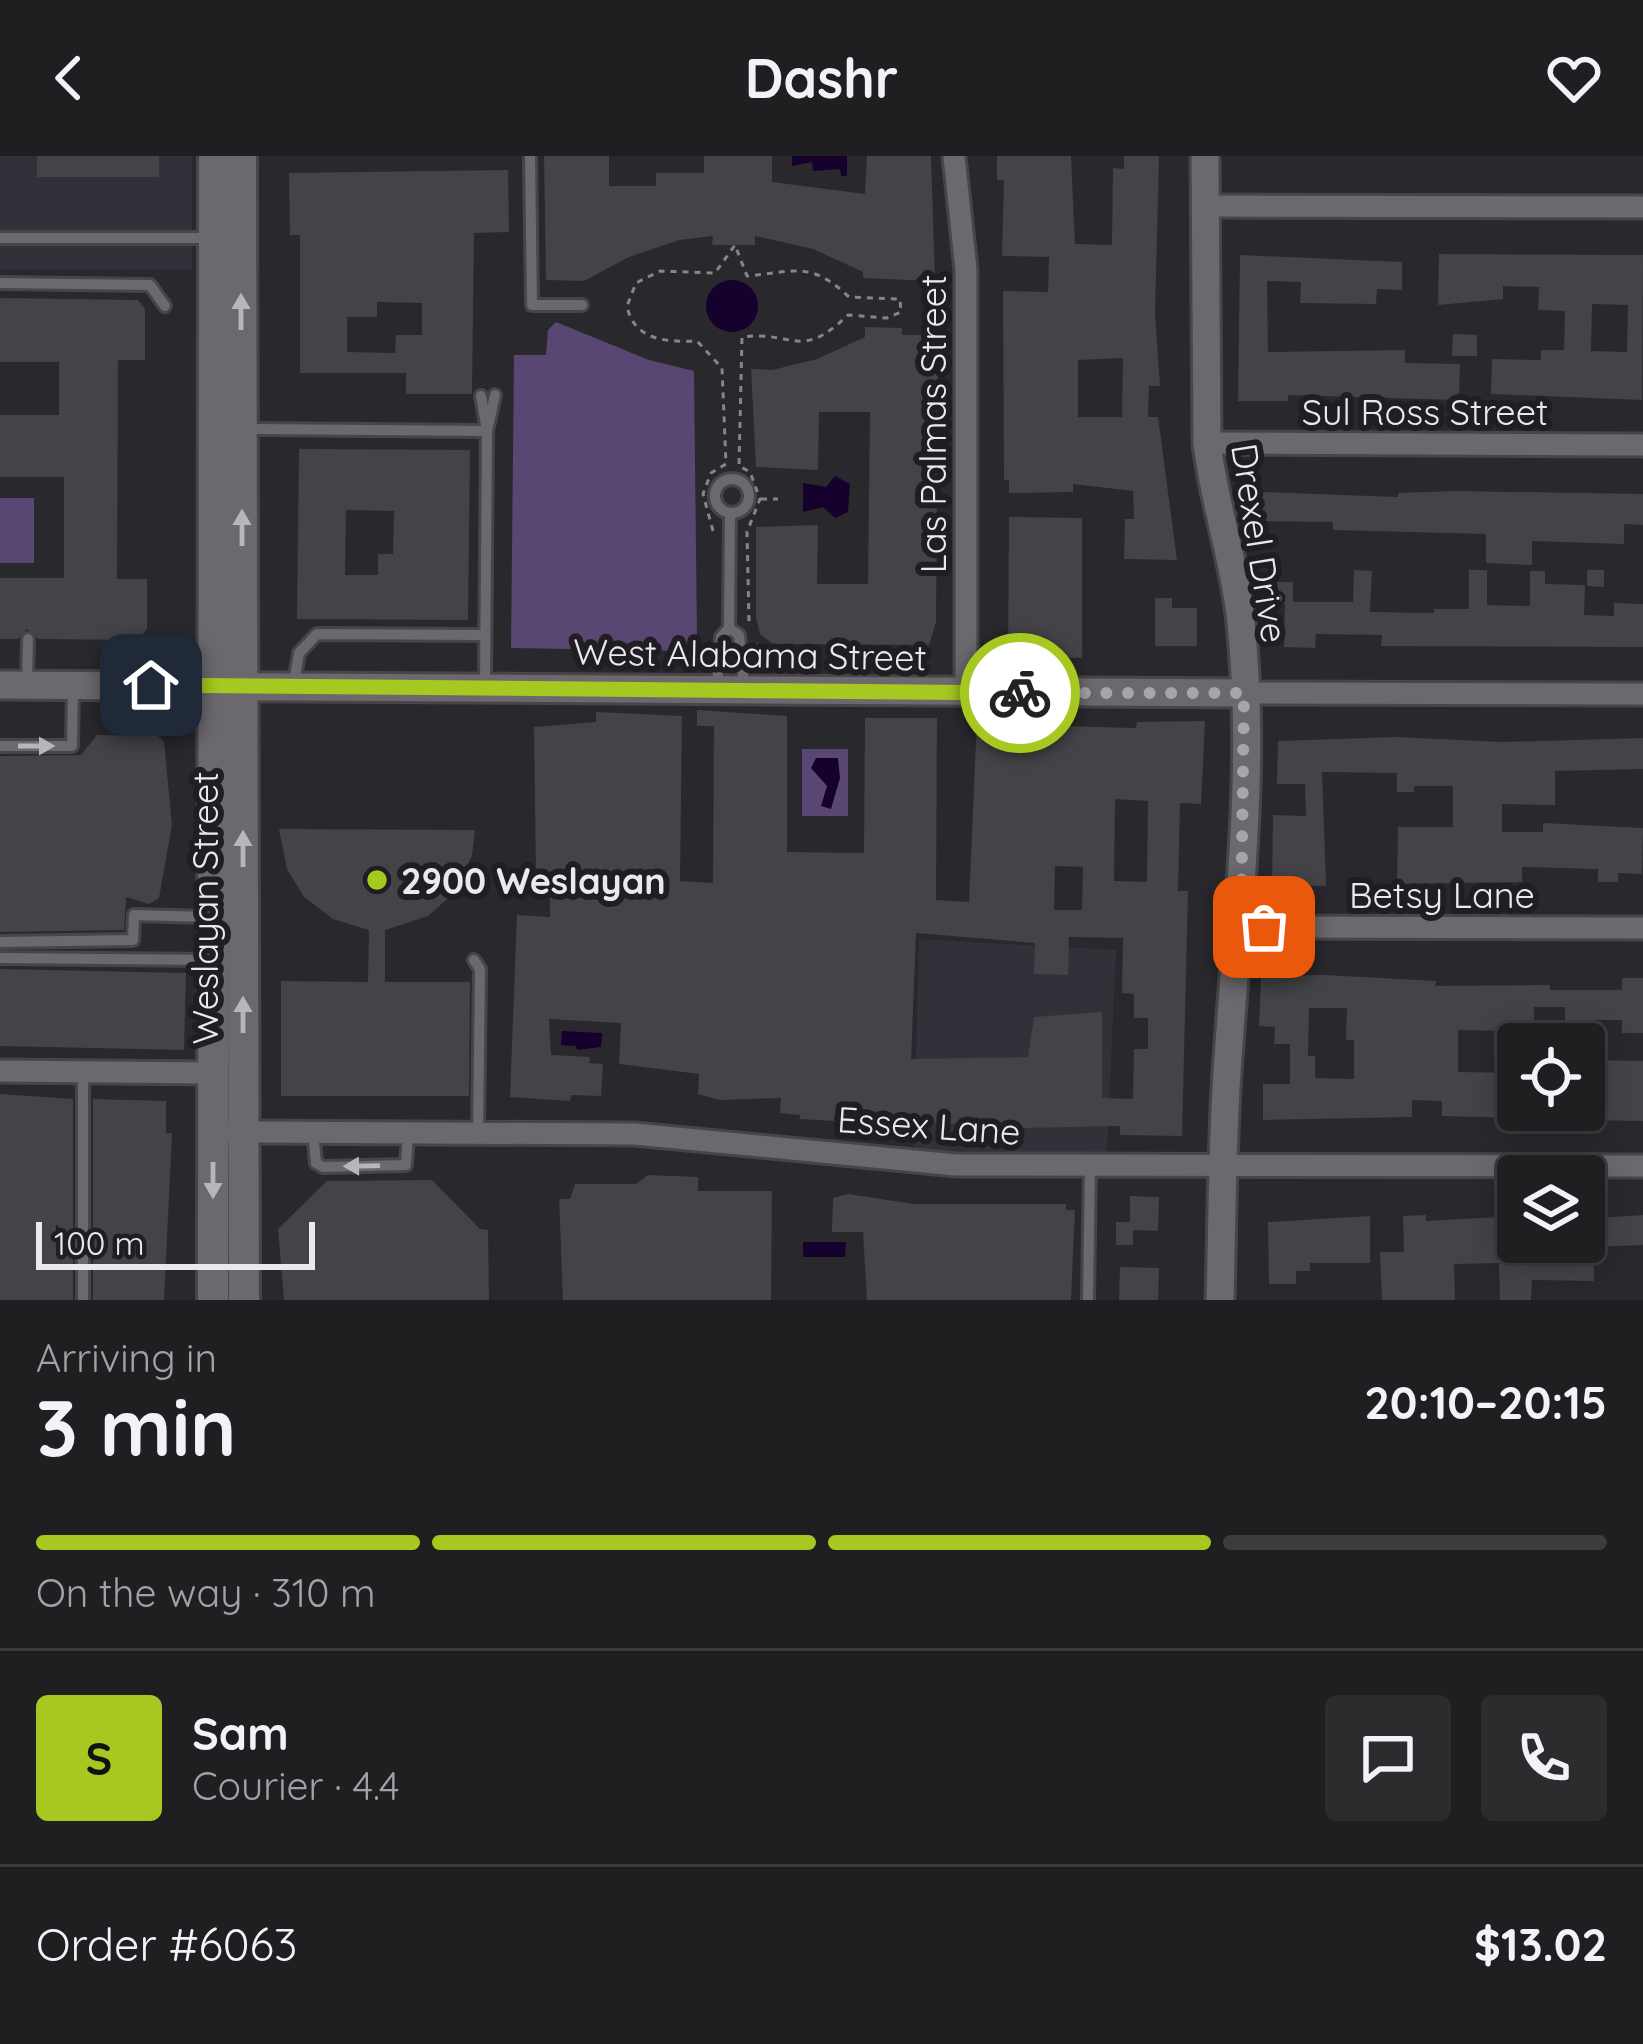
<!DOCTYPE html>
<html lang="en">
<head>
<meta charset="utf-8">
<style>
  body { margin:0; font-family:Quicksand,sans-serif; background:#2c2b2e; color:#f1f3f6; height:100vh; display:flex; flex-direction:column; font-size:45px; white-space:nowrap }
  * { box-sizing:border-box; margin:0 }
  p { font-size:39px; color:#a1a2a5 }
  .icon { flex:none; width:66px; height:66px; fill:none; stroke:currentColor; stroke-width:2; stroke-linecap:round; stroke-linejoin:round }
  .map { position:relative; height:1144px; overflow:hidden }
  .details { display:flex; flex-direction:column; background:#1f1e21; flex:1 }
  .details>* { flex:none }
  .tools { position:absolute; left:1497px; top:867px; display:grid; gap:24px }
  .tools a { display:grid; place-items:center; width:108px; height:108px; border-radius:12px; background:#1f1e21; box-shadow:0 6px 30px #0003,0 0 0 3px #3c3c3f; font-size:60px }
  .scale { position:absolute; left:36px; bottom:30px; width:279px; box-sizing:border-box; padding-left:12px; border:6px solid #eae9ec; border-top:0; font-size:33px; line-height:42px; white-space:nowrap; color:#eae9ec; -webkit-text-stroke:9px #201e22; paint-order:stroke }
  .pin { position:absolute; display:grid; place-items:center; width:102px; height:102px; color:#fff; margin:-51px; border-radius:24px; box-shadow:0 6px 18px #0006 }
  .courier { position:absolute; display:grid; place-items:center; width:120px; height:120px; margin:-60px; border:9px solid #a6c820; border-radius:50%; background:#fff; color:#222; box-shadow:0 3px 15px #0007 }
  .summary em { font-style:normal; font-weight:800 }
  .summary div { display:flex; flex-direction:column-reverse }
  .summary { display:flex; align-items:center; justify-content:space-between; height:204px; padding:0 36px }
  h1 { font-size:78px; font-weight:800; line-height:90px }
  .bar { display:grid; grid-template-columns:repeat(4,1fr); gap:18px 12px; align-content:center; height:144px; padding:0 36px }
  .bar i { height:15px; border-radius:9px; background:#3c3c3f }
  .bar .selected { background:#a6c820 }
  .bar p { grid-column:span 4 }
  .line { display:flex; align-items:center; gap:30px; padding:0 36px; border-top:3px solid #3c3c3f }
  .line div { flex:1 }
  .round { display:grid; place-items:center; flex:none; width:126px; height:126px; border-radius:12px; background:#2c2b2e }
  header { display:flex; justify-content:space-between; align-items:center; height:156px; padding:0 36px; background:#1f1e21; font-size:54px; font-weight:800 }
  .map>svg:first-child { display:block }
  .built { fill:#333039 }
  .green { fill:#584772 }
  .water { fill:#16002d }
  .building { fill:#444347; fill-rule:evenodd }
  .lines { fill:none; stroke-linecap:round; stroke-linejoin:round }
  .service-casing { stroke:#464548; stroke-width:16 }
  .minor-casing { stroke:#464548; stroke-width:27 }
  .tertiary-casing { stroke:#464548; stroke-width:33 }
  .secondary-casing { stroke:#464548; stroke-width:36 }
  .path { stroke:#868589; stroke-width:3; stroke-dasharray:6 6; stroke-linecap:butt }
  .service { stroke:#6b696e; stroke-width:10 }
  .minor { stroke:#6b696e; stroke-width:21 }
  .tertiary { stroke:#6b696e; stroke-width:27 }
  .secondary { stroke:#6b696e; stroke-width:30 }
  .oneway { fill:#b7b6ba }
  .done { stroke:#a6a5a9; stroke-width:12; stroke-dasharray:0 21.6 }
  .route { stroke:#a6c820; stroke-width:15 }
  .poi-dot { fill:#a6c820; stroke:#201e22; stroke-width:4.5 }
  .labels { text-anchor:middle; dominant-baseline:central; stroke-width:12; stroke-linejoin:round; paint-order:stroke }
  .street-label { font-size:36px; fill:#eae9ec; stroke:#201e22 }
  .poi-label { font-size:36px; font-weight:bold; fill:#eae9ec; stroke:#201e22; text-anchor:start }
</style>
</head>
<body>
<header><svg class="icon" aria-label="back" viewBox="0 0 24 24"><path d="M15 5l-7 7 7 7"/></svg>Dashr<svg class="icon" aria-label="heart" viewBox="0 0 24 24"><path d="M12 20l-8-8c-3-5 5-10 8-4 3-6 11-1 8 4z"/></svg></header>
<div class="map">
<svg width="1643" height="1144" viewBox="0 0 1643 1144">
  <rect width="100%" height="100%" fill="#29282c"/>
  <g class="built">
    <rect x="0" y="0" width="192" height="113"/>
    <polygon points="919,783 1116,794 1107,998 914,994"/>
  </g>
  <g class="green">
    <polygon points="556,166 649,204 694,215 697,482 685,495 511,492 514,199 546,199 548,174"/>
    <rect x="0" y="342" width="34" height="65"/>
    <rect x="802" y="593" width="46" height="67"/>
  </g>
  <g class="water">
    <polygon points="792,0 847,0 847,20 841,20 840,13 813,15 812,6 792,10"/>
    <circle cx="732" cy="150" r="26"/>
    <polygon points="835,320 850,328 848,356 835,362 823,351 803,356 803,327 826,331"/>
    <polygon points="816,602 838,602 840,622 831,653 821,650 827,630 811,612"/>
    <polygon points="562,875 602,877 601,891 577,894 576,890 561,889"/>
    <polygon points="803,1086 846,1086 845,1101 803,1101"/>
  </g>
  <g class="building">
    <rect x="37" y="0" width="122" height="21"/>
    <polygon points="544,0 609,0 609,30 656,30 656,17 704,17 704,0 772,0 772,26 865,38 867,0 931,0 935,125 863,122 863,116 813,93 755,80 755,89 712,89 713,80 679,84 629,101 584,125 546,124"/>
    <path d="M997,0H1071L1075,88L1112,89L1113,12L1124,13V0H1159L1155,158L1160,230H1149L1148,261H1158L1177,404L1124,403L1125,363H1134L1133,335L1073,328V336L1009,337V324H1004L1003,135L1048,136L1049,101L1002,100L1004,24H997ZM1123,202L1122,261H1078V204Z"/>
    <path d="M508,14L509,76L474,77L472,238H406V217H300V79H290L289,17ZM377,146L422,147V179H396L395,197L347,196V161H377Z"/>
    <path d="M1439,98L1643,99L1642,244L1491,238L1492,203L1541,204V194H1564L1565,155L1538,154L1539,131L1503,130V143L1438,149ZM1592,148L1628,149L1627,196L1591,195Z"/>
    <polygon points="1240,99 1402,106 1402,134 1377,133 1376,148 1300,147 1301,126 1267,125 1268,196 1405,194 1405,207 1460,208 1459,244 1288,239 1288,245 1238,245"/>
    <polygon points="0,142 138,144 145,153 145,204 118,204 117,423 147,423 147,473 137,484 38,483 27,473 18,483 0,483 0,422 64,422 64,321 0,321 0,259 59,259 59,206 0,206"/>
    <polygon points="865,171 902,172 902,179 927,179 938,191 936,466 929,489 773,488 760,478 756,462 756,371 818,369 817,428 868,428 870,256 819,256 818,314 756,311 751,213 772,214 817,203 865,181"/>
    <polygon points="1453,178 1477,179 1477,200 1452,200"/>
    <path d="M299,293L470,294L468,464L297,463ZM346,354L394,355L393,398H378V419H345Z"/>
    <polygon points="1454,335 1643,338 1643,369 1624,368 1624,388 1532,385 1532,409 1486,407 1486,378 1333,374 1333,366 1261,365 1261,336 1398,341 1398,337"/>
    <polygon points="1009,361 1082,362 1082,502 1008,501"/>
    <polygon points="1354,414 1372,415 1370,456 1434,457 1434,453 1469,453 1469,414 1487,414 1487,449 1530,450 1530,415 1545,415 1545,428 1585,429 1584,459 1614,460 1614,447 1643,448 1643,491 1381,490 1382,479 1316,478 1315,492 1284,491 1285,448 1270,447 1270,426 1293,426 1293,446 1353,446"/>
    <polygon points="1587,414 1604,414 1604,431 1587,430"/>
    <polygon points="1155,442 1172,442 1172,452 1197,452 1197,490 1155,490"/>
    <path d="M697,554L787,560V696L864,697L865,562H937L936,744L969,746L977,564L1010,565V557L1060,558L1059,570L1136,572L1137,566L1205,565L1201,648L1180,647L1178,735H1188L1182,980L1120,979V970L1021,972L834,960V965L800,963V959L780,957L781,942L720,944L698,938L699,918L619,908L621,867L549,863L551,899L590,901L589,907L603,908L601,940L571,939L570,945L510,941L517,759L550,761V719H536L534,571L596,566V556L682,560L680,725L713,727L714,570H697ZM1115,643L1148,645L1147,726L1114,725ZM1055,710L1083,711L1082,754H1054ZM916,777L1035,787L1034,818L1068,819L1069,781L1123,782L1122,837L1134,838V862H1148V893H1134L1133,943L1102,942V856L1034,861L1028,901L911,903Z"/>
    <polygon points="97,579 158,580 164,586 172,669 159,742 149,748 126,741 124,774 0,776 0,600 81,599"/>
    <polygon points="1397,581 1502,586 1643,582 1643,613 1555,615 1555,649 1502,648 1502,676 1543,676 1543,667 1643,672 1642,718 1618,717 1618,726 1598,726 1598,713 1522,711 1522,726 1397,728 1398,671 1453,671 1453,630 1414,630 1414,636 1397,636 1397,617 1322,616 1326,730 1272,729 1273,659 1306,660 1305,628 1277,628 1278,585"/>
    <polygon points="279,673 475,674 472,700 454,737 428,760 385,774 385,826 470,826 469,940 281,940 281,825 368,826 369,774 333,763 304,741 287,713"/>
    <polygon points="0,813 186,817 184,894 0,890"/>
    <path d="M1325,819L1436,825L1435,830L1550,829V834H1622V822H1643V877H1622V864H1591V877H1565V851H1534V882H1513V875L1458,874V916L1518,917V962L1442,960V945L1412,944V961L1263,964V928H1290V888H1274L1275,871L1259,870L1261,820ZM1309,852H1347L1346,884H1354V923L1315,922V900H1308Z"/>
    <polygon points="1595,904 1643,905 1643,965 1584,964 1584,915 1595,915"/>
    <polygon points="0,938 73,943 73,1144 0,1144"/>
    <polygon points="93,943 166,945 166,977 172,977 164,1144 93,1144"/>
    <polygon points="648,1019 698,1021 698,1035 772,1035 771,1144 563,1144 559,1043 570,1043 575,1028 636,1028"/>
    <polygon points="432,1024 480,1073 488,1074 489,1144 284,1144 278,1073 327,1025"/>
    <polygon points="848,1038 914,1048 1066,1048 1066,1054 1075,1054 1071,1144 867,1144 863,1076 832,1076 833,1042"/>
    <polygon points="1130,1040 1159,1041 1158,1075 1133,1074 1133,1089 1116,1089 1116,1066 1130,1066"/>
    <polygon points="1426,1059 1426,1065 1518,1060 1518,1086 1584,1086 1584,1063 1643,1059 1643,1089 1593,1091 1594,1125 1532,1124 1531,1144 1500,1144 1499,1107 1454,1108 1455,1144 1382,1144 1380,1096 1404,1096 1403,1060"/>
    <polygon points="1370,1060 1370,1107 1310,1107 1310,1115 1296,1115 1296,1128 1269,1128 1268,1066"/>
    <polygon points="1120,1111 1159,1112 1158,1144 1119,1144"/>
  </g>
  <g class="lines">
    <defs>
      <g id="service">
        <polyline points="530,0 532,149 582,149"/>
        <polyline points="0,82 213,82"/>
        <polyline points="0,127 150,129 165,150"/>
        <polyline points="481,240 487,275 485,528"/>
        <polyline points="244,273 487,275"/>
        <polyline points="487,275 495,239"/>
        <circle cx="732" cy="340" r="17"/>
        <polyline points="729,472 739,479 744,529"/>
        <polyline points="27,525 28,483"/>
        <polyline points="294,527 299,497 317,478 485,479"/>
        <polyline points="717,530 721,481 729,472 730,357"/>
        <polyline points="0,590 72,590 73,532"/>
        <polyline points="0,786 133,784 134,759 209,761"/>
        <polyline points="0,802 212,804"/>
        <polyline points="474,804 480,813 478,977"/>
        <polyline points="313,976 316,1007 323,1011 406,1009 408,977"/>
        <polyline points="83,1144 83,916"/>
        <polyline points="1088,1144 1090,1009"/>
      </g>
      <g id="minor">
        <polyline points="954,0 966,114 966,536"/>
        <polyline points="1205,50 1643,51"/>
        <polyline points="1207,287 1643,289"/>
        <polyline points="1244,537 1643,538"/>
        <polyline points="1241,771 1643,772"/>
        <polyline points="0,915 212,917"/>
        <polyline points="231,976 635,978 956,1009 1643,1010"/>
      </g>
      <g id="tertiary">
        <path d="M1205,0L1207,287C1214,348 1235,405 1241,467C1257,621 1235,779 1226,933C1222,1003 1222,1074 1220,1144"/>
        <polyline points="0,529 1244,537"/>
      </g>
      <g id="secondary">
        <polyline points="241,0 244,1144"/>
        <polyline points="213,1144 214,0"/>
      </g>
    </defs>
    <use href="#service" class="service-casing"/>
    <use href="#minor" class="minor-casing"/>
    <use href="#tertiary" class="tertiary-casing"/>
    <use href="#secondary" class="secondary-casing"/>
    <g class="path">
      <polyline points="761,343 778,343"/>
      <path d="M713,375L703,338L711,317L726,308L722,212L697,185C667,186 634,185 627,150L636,127L660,115L715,117L735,89L747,120C794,116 810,104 849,141L900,143L901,156L887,162L848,159C799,206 794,174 742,181L739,310L750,316L760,343L747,376L749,466"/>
      <polyline points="756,487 759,506"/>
      <polyline points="702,507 704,491"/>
    </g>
    <use href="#service" class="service"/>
    <use href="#minor" class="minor"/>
    <use href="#tertiary" class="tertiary"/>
    <use href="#secondary" class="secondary"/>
  </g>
  <defs><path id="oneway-solid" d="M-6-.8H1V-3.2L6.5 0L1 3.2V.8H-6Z" transform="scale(3)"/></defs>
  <g class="oneway">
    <use href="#oneway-solid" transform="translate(241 156) rotate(-90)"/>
    <use href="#oneway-solid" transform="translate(242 372) rotate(-90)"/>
    <use href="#oneway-solid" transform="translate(36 590)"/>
    <use href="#oneway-solid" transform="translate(243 693) rotate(-90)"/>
    <use href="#oneway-solid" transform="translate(243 859) rotate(-90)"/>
    <use href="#oneway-solid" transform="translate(362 1010) rotate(179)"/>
    <use href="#oneway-solid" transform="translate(213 1024) rotate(90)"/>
  </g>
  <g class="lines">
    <polyline class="done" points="1020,537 1244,537 1241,771 1264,771"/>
    <polyline class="route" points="151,529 1020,537"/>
  </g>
  <circle class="poi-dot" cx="377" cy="724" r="12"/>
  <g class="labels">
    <g class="street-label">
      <text x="1425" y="255">Sul Ross Street</text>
      <text transform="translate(932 268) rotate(-90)">Las Palmas Street</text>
      <text transform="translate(1260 387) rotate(81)">Drexel Drive</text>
      <text transform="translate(750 498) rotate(1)">West Alabama Street</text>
      <text x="1442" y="738">Betsy Lane</text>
      <text transform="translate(204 752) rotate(-90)">Weslayan Street</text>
      <text transform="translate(929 969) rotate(4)">Essex Lane</text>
    </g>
    <g class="poi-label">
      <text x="401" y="724">2900 Weslayan</text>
    </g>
  </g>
</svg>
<div class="tools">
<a><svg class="icon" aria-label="locate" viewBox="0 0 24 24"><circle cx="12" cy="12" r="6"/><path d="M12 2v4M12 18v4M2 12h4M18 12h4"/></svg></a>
<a><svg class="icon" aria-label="layers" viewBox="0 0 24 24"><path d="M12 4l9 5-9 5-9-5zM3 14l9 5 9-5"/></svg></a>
</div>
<div class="scale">100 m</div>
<div class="pin" style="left:1264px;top:771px;background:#ea580c"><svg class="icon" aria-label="bag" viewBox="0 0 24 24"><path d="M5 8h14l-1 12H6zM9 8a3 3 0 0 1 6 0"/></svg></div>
<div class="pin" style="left:151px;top:529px;background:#1f2937"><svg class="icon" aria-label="home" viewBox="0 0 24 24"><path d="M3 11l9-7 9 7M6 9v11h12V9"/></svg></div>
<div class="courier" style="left:1020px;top:537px"><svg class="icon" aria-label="bike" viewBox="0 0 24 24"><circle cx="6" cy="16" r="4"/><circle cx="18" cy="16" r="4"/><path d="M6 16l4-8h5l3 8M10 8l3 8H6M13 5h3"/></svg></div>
</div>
<section class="details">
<div class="summary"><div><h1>3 min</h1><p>Arriving in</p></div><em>20:10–20:15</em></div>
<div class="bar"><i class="selected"></i><i class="selected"></i><i class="selected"></i><i></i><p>On the way · 310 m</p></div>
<div class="line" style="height:216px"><b class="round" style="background:#a6c820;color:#111">S</b><div><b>Sam</b><p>Courier · 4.4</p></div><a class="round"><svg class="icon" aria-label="chat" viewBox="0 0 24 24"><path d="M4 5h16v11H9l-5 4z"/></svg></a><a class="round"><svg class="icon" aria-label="phone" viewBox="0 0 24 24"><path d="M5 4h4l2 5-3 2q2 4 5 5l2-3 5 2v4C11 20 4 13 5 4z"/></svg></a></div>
<div class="line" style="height:156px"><div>Order #6063</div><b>$13.02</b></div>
</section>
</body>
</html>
